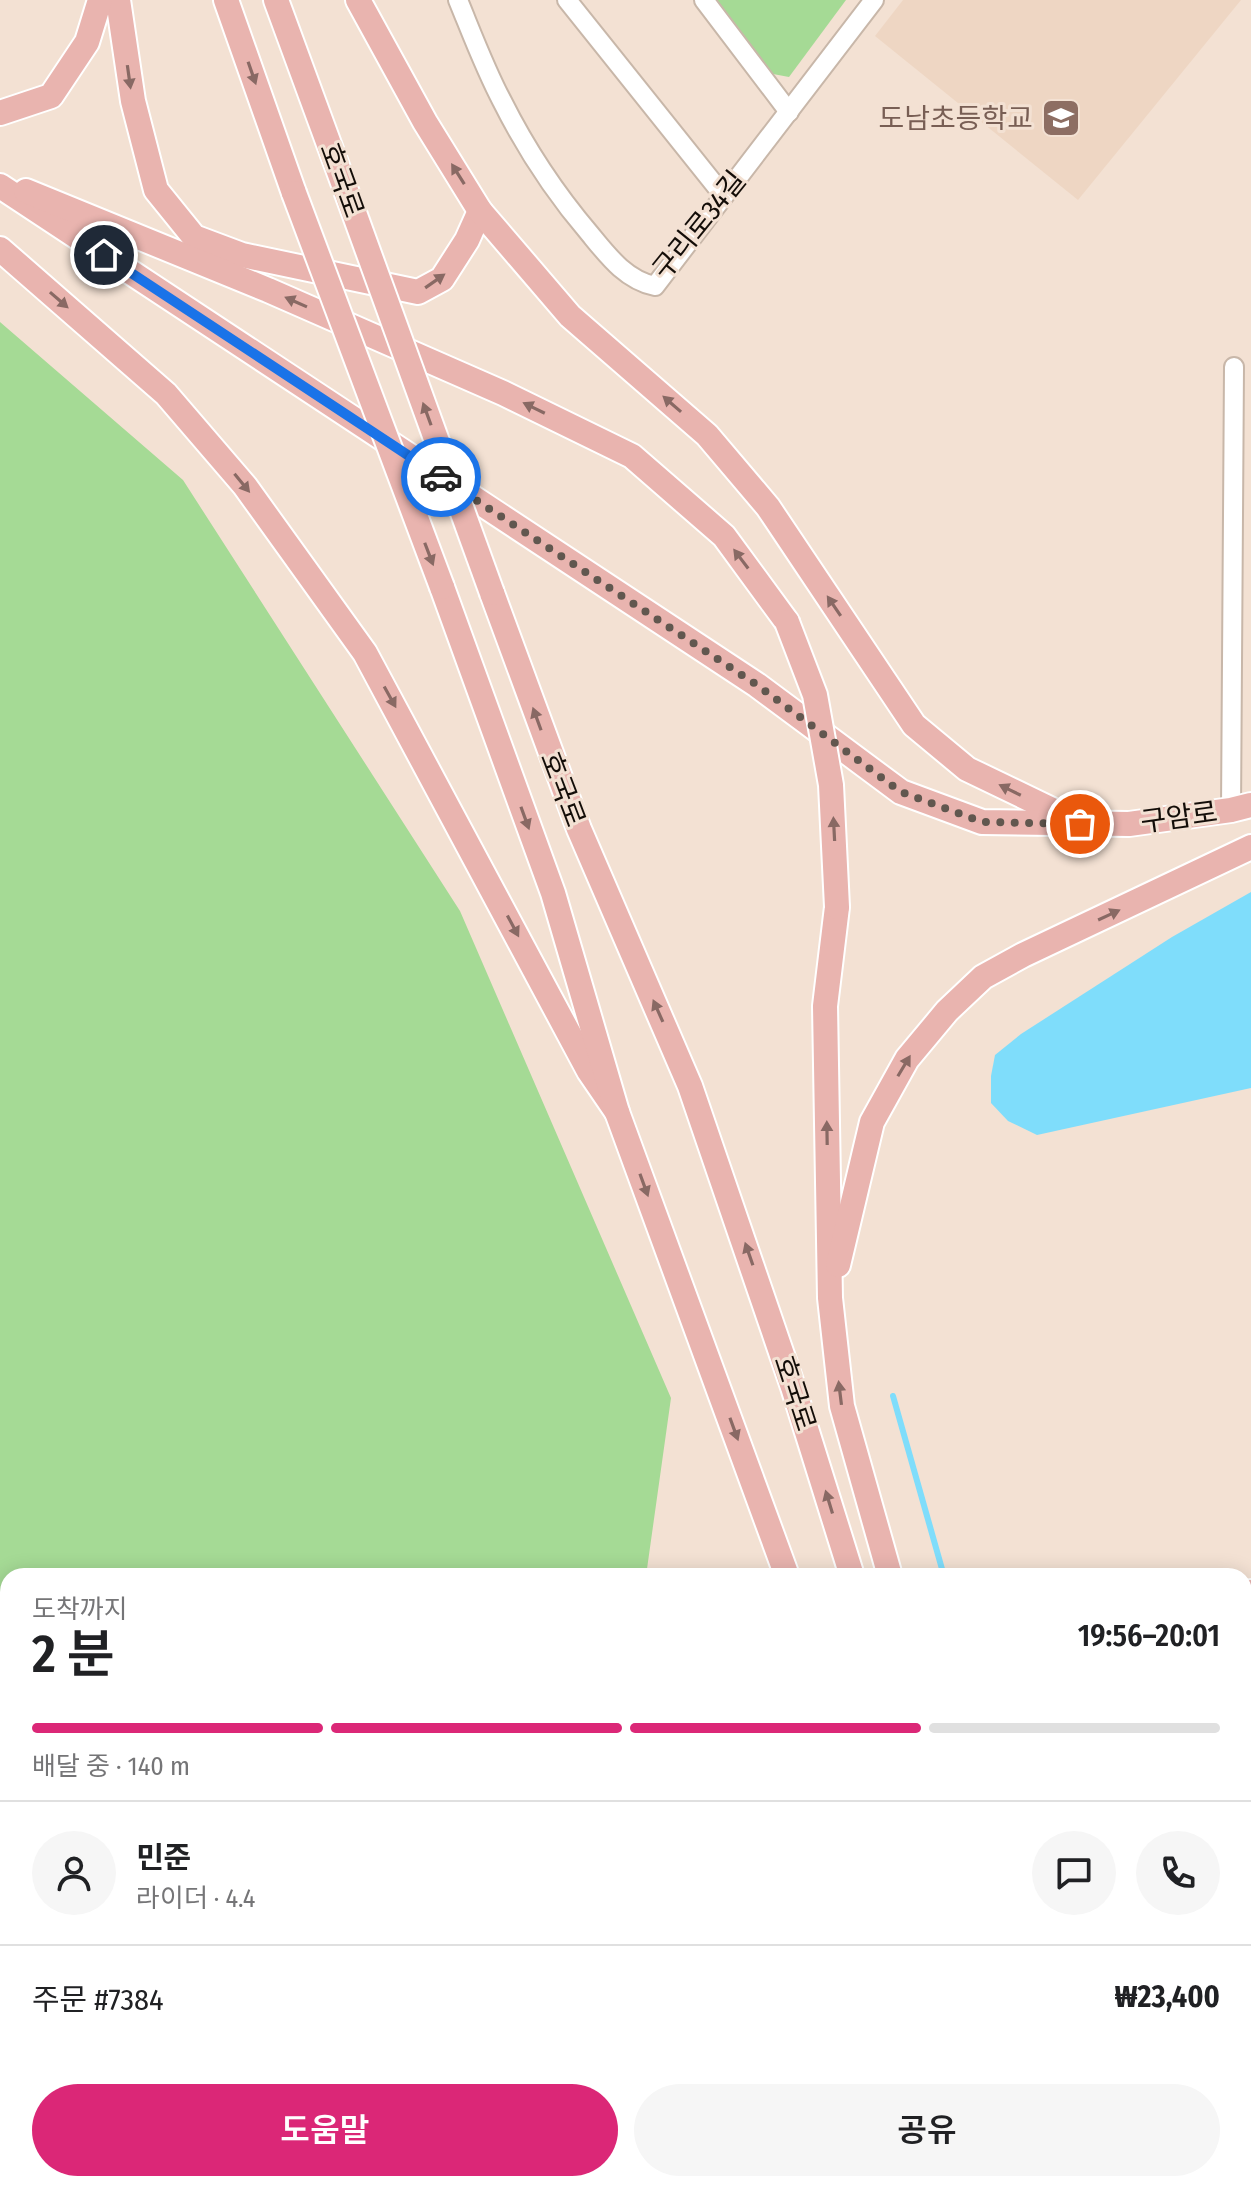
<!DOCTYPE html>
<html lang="ko">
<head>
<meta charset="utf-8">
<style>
  body { margin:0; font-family:"Fira Sans Condensed","Noto Sans KR",sans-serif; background:#f6f6f6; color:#202124; height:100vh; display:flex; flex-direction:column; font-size:30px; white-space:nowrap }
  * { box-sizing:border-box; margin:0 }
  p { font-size:26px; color:#757577 }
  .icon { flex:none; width:44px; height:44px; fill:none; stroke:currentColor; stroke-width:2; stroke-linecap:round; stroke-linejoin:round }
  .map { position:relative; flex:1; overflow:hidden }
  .details { position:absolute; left:0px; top:1568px; width:1252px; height:624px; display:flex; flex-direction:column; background:#fff; border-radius:24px 24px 0 0; box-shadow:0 4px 20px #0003 }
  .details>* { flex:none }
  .pin { position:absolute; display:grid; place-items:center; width:68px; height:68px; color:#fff; margin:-34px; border:4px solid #fff; border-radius:50%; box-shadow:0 2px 8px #0007 }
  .courier { position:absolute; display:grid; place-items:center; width:80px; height:80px; margin:-40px; border:6px solid #1a73e8; border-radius:50%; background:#fff; color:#222; box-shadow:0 2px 10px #0007 }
  .overview em { font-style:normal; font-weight:600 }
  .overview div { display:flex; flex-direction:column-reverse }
  .overview { display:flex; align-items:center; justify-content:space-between; height:136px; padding:0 32px }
  h1 { font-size:52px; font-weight:600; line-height:60px }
  .bar { display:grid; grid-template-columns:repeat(4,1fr); gap:12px 8px; align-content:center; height:96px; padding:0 32px }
  .bar i { height:10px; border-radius:6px; background:#e0e0e0 }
  .bar .active { background:#db2777 }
  .bar p { grid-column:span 4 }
  .line { display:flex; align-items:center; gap:20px; padding:0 32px; border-top:2px solid #e0e0e0 }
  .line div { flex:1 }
  .round { display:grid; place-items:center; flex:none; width:84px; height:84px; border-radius:42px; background:#f6f6f6 }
  .primary-button { display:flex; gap:16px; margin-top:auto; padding:16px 32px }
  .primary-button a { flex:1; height:92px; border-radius:48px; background:#db2777; color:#fff; font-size:32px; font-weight:600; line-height:92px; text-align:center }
  .primary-button a+a { background:#f6f6f6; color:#202124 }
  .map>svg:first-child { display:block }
  .built { fill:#eed6c3 }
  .green { fill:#a5da95 }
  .water { fill:#7fddfb }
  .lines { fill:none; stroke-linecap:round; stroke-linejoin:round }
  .stream { stroke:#7fddfb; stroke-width:6 }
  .minor-casing { stroke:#c8b7a9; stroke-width:22 }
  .major-casing { stroke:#fff; stroke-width:28 }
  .minor { stroke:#fff; stroke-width:18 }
  .major { stroke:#e9b4af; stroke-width:24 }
  .major-bridge-casing { stroke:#fff; stroke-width:28; stroke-linecap:butt }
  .major-bridge { stroke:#e9b4af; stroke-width:24 }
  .oneway { fill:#896964 }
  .done { stroke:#61574f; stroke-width:8; stroke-dasharray:0 14.4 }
  .route { stroke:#1a73e8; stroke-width:10 }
  .labels { text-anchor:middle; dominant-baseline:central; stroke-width:6; stroke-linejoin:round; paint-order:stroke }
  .education-label { font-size:28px; fill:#785e54; stroke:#f3e1d3; text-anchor:end }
  .street-label { font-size:28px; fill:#130d08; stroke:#f3e1d3 }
</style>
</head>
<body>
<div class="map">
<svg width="1251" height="2192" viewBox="0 0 1251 2192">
  <rect width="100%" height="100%" fill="#f3e1d3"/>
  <polygon class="built" points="903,0 1241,0 1078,200 875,36"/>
  <g class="green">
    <polygon points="717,0 846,0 789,77 773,74"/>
    <polygon points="0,322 183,480 460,911 671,1398 646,1576 8,1576 8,2184 935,2184 937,2192 0,2192"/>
  </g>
  <polygon class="water" points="1251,892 1251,1088 1037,1135 1008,1121 991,1103 991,1076 995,1055 1021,1034 1172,937"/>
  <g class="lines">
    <g class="stream">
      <polyline points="893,1396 944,1576"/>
      <polyline points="1151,2184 1154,2192"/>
    </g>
    <defs>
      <g id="minor">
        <path d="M458,0C472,34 485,69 502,101C526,149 555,193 590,234C608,256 626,280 655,286L874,0"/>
        <polyline points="567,0 723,195"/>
        <polyline points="704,0 789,112"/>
        <polyline points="1231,810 1234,367"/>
      </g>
      <g id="major">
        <polyline points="118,0 133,101 156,190 194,237 242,255 418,292 442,279 467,240 480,211"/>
        <polyline points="226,0 294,193"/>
        <polyline points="276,0 344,185"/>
        <polyline points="358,0 425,122 480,211 570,316 707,435 768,507 914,725 967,769 1075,821"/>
        <polyline points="0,113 51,96 87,42 100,0"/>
        <polyline points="0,186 757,685 901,792 982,822 1129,824 1231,810 1251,805"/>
        <polyline points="26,191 268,290 503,393 632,456 724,536 787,622"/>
        <polyline points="0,249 166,394 245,486 365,653 589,1071 617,1112"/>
        <polyline points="442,587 553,893 617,1112 787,1576"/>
        <polyline points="492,593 579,829 690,1086 793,1387 852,1576"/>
        <polyline points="837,907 825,1006 830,1298 842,1406 890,1576"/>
        <polyline points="838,1265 872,1122 907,1059 947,1011 983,977 1023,955 1251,847"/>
        <polyline points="1244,1594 1251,1592"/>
        <polyline points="930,2184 933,2192"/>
        <polyline points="994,2184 997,2192"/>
        <polyline points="1036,2184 1038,2192"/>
      </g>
    </defs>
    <use href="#minor" class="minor-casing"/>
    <use href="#major" class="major-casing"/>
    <use href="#minor" class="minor"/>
    <use href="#major" class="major"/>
    <defs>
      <g id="major-bridge">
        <polyline points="344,185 492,593"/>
        <polyline points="294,193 442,587"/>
        <polyline points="787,622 815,695 831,785 837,907"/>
      </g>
    </defs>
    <use href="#major-bridge" class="major-bridge-casing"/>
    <use href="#major-bridge" class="major-bridge"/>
  </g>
  <defs><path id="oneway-solid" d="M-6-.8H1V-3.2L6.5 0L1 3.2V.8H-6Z" transform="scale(2)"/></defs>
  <g class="oneway">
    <use href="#oneway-solid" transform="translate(252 73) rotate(71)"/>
    <use href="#oneway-solid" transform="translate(129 77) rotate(82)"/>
    <use href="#oneway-solid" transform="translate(458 174) rotate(-122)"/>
    <use href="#oneway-solid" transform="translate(435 281) rotate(-35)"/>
    <use href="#oneway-solid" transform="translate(59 300) rotate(41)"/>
    <use href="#oneway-solid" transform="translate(296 302) rotate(-156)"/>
    <use href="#oneway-solid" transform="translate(672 404) rotate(-139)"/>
    <use href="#oneway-solid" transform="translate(534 408) rotate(-154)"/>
    <use href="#oneway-solid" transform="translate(427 414) rotate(-110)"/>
    <use href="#oneway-solid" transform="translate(242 483) rotate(51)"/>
    <use href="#oneway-solid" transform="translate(429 554) rotate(69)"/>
    <use href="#oneway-solid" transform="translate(741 559) rotate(-127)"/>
    <use href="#oneway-solid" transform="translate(834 606) rotate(-124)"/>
    <use href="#oneway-solid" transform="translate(390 697) rotate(61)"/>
    <use href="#oneway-solid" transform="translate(537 719) rotate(-110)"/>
    <use href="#oneway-solid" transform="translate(1010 790) rotate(-154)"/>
    <use href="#oneway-solid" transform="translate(525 818) rotate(70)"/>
    <use href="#oneway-solid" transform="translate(834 829) rotate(-93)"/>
    <use href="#oneway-solid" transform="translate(1109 915) rotate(-25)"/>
    <use href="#oneway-solid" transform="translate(513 926) rotate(62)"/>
    <use href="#oneway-solid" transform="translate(658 1011) rotate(-114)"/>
    <use href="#oneway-solid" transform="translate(904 1066) rotate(-59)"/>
    <use href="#oneway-solid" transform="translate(827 1133) rotate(-91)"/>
    <use href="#oneway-solid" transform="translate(644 1185) rotate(70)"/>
    <use href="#oneway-solid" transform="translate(749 1254) rotate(-109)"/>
    <use href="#oneway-solid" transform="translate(840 1393) rotate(-97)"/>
    <use href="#oneway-solid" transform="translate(734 1429) rotate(70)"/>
    <use href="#oneway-solid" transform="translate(829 1502) rotate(-107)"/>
  </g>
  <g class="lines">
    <polyline class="done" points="441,477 757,685 901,792 982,822 1080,824"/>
    <polyline class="route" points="104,255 441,477"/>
  </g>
  <defs>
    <symbol id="school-square" viewBox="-11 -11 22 22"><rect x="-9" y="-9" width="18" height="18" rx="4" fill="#8d6e63" stroke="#f3e1d3"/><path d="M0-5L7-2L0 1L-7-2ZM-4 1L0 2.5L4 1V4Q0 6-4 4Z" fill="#fff"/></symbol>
  </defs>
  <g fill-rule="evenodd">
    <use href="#school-square" x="1039" y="96" width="44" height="44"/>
  </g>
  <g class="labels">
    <g class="education-label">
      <text x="1033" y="118">도남초등학교</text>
    </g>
    <g class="street-label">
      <text transform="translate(342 180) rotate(70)">호국로</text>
      <text transform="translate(699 225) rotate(-51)">구리로34길</text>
      <text transform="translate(563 789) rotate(69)">호국로</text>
      <text transform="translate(1179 817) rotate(-8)">구암로</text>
      <text transform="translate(795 1393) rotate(72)">호국로</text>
    </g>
  </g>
</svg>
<div class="pin" style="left:1080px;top:824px;background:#ea580c"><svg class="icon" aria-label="bag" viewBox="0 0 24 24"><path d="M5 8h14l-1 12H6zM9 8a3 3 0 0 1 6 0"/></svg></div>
<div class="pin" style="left:104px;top:255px;background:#1f2937"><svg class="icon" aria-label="home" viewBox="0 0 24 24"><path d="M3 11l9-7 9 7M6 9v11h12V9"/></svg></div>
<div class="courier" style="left:441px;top:477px"><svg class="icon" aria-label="car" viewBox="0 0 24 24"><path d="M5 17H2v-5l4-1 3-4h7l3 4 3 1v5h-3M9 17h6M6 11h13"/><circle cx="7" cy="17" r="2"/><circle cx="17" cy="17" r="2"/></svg></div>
<section class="details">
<div class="overview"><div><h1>2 분</h1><p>도착까지</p></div><em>19:56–20:01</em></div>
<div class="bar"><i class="active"></i><i class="active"></i><i class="active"></i><i></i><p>배달 중 · 140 m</p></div>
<div class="line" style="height:144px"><a class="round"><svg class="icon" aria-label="person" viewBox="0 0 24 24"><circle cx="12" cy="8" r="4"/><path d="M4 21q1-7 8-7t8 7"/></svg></a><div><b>민준</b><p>라이더 · 4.4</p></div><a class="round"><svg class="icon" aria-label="chat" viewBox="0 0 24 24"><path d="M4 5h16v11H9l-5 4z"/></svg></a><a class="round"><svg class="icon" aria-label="phone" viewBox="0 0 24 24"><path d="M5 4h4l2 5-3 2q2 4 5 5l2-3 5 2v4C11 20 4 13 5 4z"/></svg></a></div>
<div class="line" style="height:104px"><div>주문 #7384</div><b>₩23,400</b></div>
<div class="primary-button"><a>도움말</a><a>공유</a></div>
</section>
</div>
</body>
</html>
